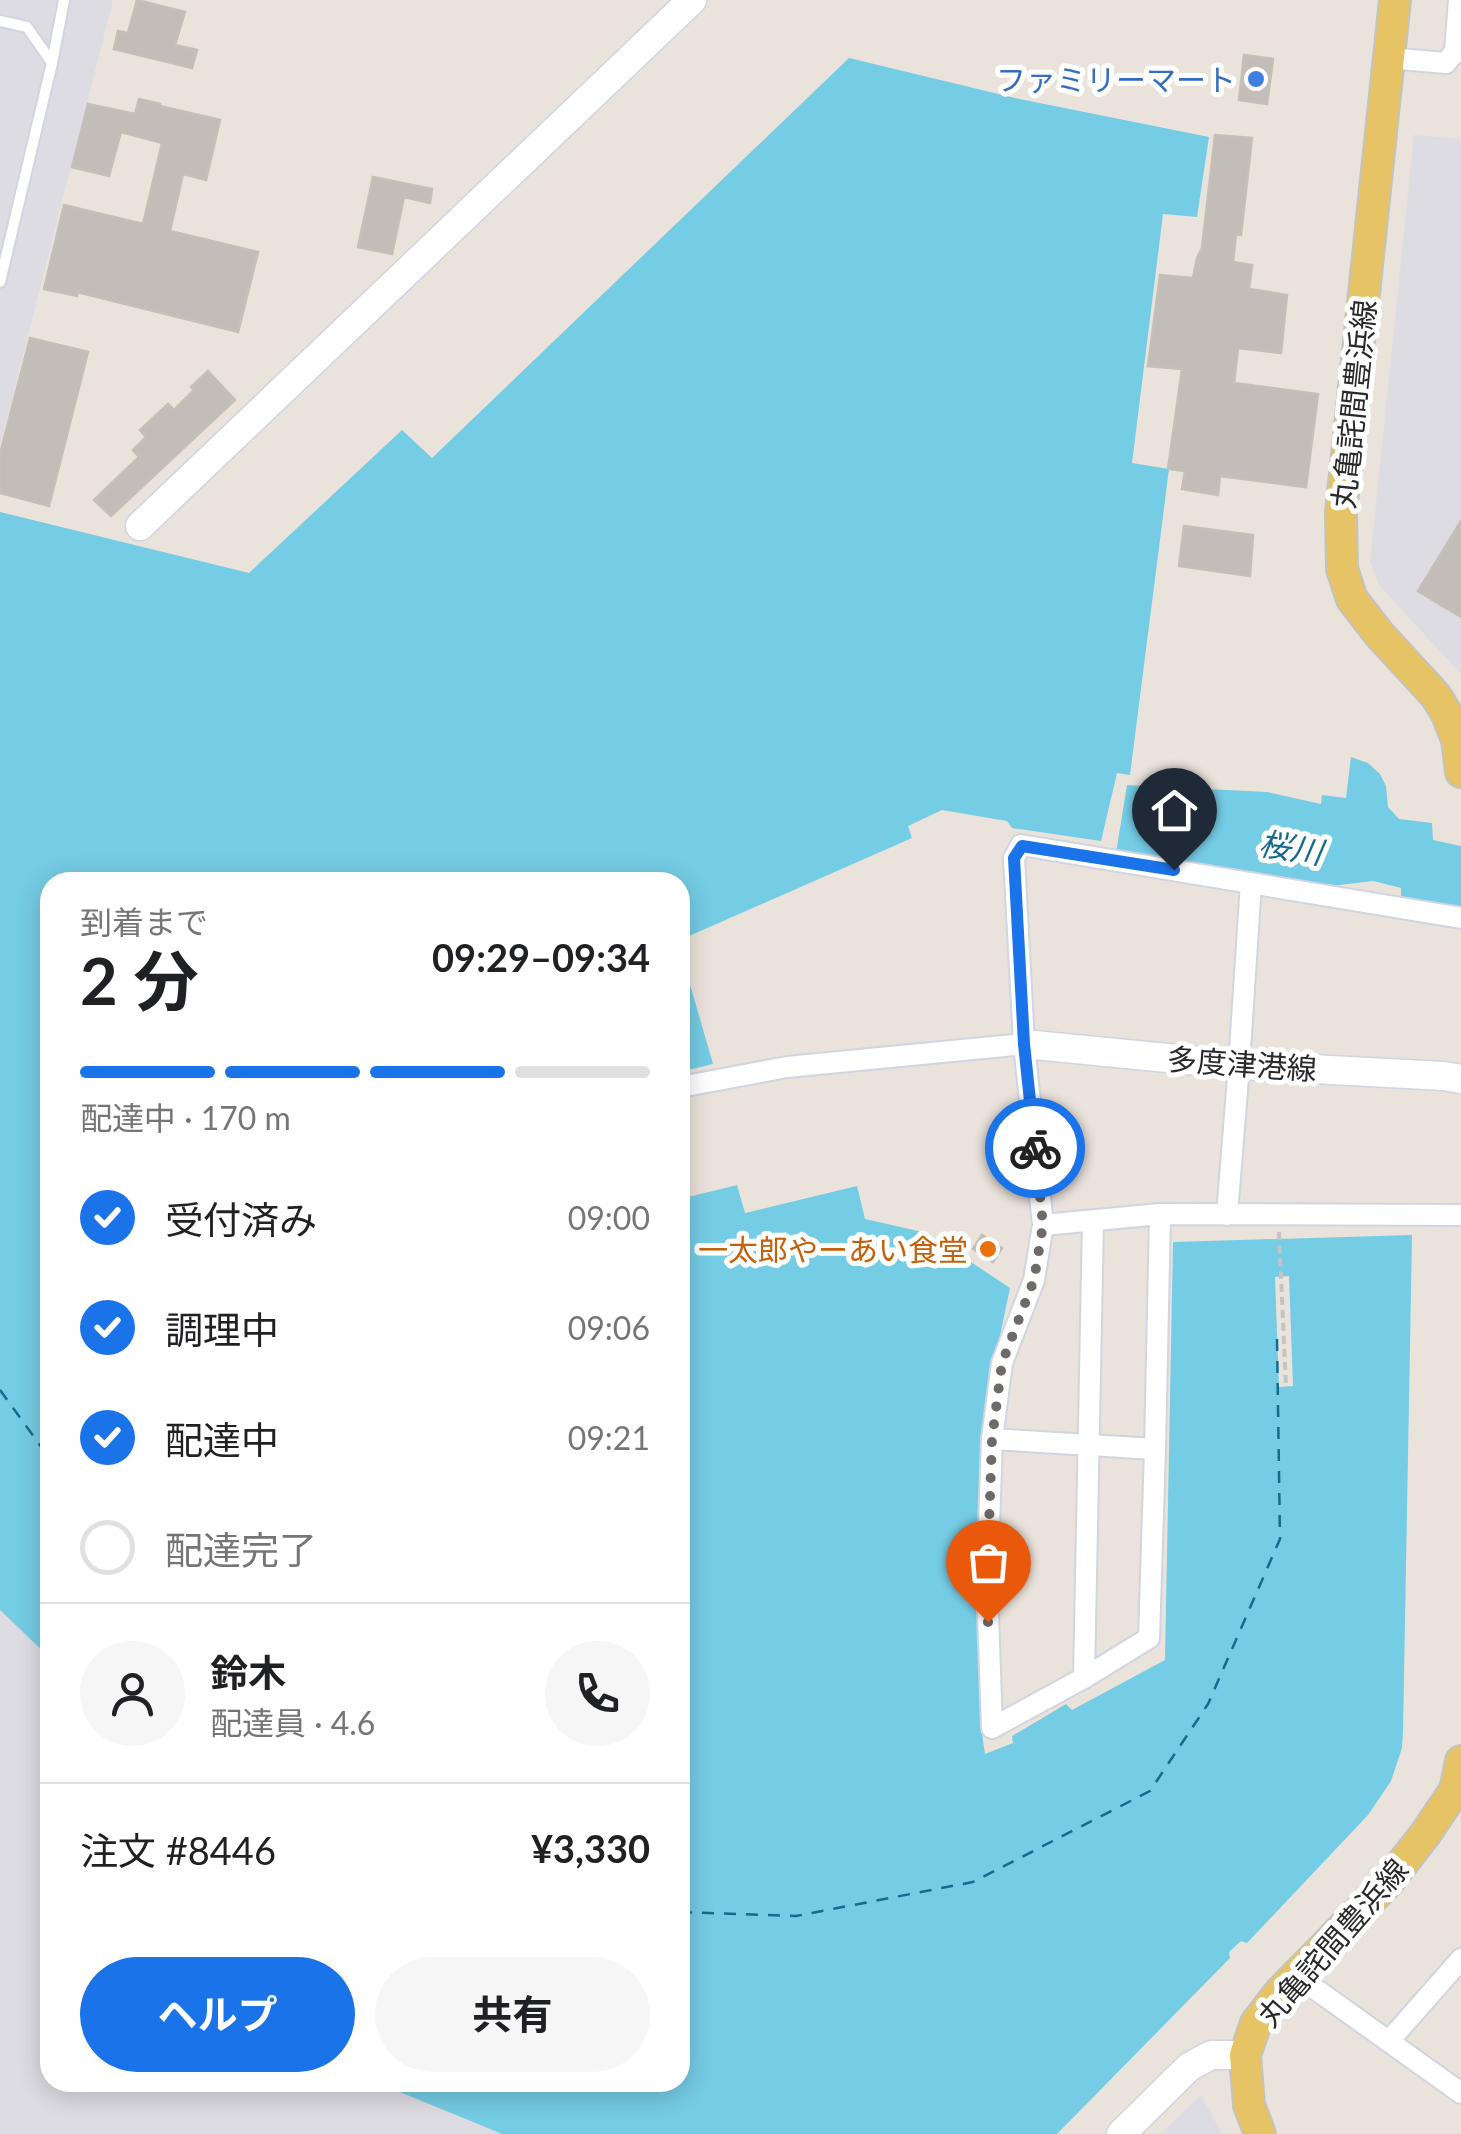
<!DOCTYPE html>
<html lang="ja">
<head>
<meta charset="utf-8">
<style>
  body { margin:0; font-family:Lato,"Noto Sans JP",sans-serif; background:#f6f6f6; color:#202124; height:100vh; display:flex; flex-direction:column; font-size:38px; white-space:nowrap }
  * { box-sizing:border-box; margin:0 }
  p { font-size:32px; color:#757577 }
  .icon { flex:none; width:55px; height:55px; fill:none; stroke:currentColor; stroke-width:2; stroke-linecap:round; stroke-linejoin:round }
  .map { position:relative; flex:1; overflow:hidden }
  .drawer { position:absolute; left:40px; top:872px; width:650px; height:1220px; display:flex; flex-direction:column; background:#fff; border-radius:30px; box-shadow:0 5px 25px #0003 }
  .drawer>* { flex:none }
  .pin { position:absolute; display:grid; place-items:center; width:85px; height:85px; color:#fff; margin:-102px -42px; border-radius:50% 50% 50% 0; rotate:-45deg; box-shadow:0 0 10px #0007 }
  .pin .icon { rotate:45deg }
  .courier { position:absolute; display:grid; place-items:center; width:100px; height:100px; margin:-50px; border:8px solid #1a73e8; border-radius:50%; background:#fff; color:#222; box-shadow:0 2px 12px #0007 }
  .overview em { font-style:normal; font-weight:700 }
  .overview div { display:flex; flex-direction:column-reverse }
  .overview { display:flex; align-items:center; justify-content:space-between; height:170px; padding:0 40px }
  h1 { font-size:65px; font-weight:700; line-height:75px }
  .bar { display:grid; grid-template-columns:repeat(4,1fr); gap:15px 10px; align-content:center; height:120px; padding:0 40px }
  .bar i { height:12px; border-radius:8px; background:#e0e0e0 }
  .bar .on { background:#1a73e8 }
  .bar p { grid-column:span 4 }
  .line { display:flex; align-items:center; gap:25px; padding:0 40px; border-top:2px solid #e0e0e0 }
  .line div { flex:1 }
  .round { display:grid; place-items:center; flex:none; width:105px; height:105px; border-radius:52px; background:#f6f6f6 }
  ol { padding:0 40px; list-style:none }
  li { display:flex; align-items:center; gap:30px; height:110px }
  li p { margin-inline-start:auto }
  li .icon { padding:10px; border-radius:50%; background:#1a73e8; color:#fff; stroke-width:4 }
  li:last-child { color:#757577 }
  li i { width:55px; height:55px; border:5px solid #e0e0e0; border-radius:50% }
  .cta { display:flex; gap:20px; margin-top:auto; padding:20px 40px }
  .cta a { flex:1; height:115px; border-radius:60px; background:#1a73e8; color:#fff; font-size:40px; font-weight:700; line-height:115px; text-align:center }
  .cta a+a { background:#f6f6f6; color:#202124 }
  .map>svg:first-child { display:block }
  .industrial { fill:#dddce3 }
  .water { fill:#75cce5 }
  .pier { fill:#eae3db }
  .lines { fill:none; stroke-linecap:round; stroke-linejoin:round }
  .ferry { stroke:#176a8f; stroke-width:2.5; stroke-dasharray:12 10; stroke-linecap:butt }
  .building { fill:#c2bdb8; stroke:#c5bfb5; stroke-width:2.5 }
  .lane-casing { stroke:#d1d4e1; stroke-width:14 }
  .street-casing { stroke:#d1d4e1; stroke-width:24 }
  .secondary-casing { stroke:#d1d4e1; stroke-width:31 }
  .primary-casing { stroke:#c3c3c3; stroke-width:34 }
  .path { stroke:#c3c3c3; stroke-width:4; stroke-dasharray:8 5; stroke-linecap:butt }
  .lane { stroke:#fff; stroke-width:10 }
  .street { stroke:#fff; stroke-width:20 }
  .secondary { stroke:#fff; stroke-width:28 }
  .primary { stroke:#e6c364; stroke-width:30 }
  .done { stroke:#6d6a67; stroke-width:10; stroke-dasharray:0 18 }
  .route { stroke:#1a73e8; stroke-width:12 }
  .shop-dot { fill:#3f7fe0; stroke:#fff; stroke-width:4 }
  .food-dot { fill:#e8710a; stroke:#fff; stroke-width:4 }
  .labels { text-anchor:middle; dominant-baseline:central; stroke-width:10; stroke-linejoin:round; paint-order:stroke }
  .shop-label { font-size:30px; fill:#366cbe; stroke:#fff; text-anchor:end }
  .street-label { font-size:30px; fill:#292929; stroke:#fff }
  .food-label { font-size:30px; fill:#c56008; stroke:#fff; text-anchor:end }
  .water-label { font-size:32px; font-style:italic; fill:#176a8f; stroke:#fff }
</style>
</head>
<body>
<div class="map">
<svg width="1461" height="2134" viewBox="0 0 1461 2134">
  <rect width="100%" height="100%" fill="#eae3db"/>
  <g class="industrial">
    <polygon points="0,0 113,0 0,446"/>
    <polygon points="1414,135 1461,139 1461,674 1379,585 1370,562"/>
    <polygon points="0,1609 50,1658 50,2082 383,2083 470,2122 504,2134 0,2134"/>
    <polygon points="1201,2095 1222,2134 1161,2134"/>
  </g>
  <g class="water">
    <polygon points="849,58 1015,98 1209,137 1197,217 1163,214 1132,463 1169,469 1130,775 1117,773 1101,841 1012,828 1007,821 942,810 908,826 912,838 680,940 680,882 50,882 50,1658 0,1610 0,512 249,573 402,430 432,458"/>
    <polygon points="1351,757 1368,763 1380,774 1386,786 1388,807 1399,819 1432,823 1433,840 1461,846 1461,906 1401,900 1401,888 1373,881 1322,887 1116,853 1127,785 1267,792 1321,804 1322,795 1346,798"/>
    <polygon points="680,950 713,1064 680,1072"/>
    <polygon points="737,1185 745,1213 857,1186 865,1219 927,1233 1010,1288 989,1389 985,1723 981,1727 985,1754 1013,1743 1012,1736 1066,1704 1072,1710 1165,1660 1173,1242 1412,1235 1403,1732 1402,1748 1391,1781 1368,1815 1247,1943 1241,1941 1229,1952 1230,1958 1057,2134 502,2134 378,2083 680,2082 680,1199"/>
  </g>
  <polygon class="pier" points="1289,1276 1293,1386 1279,1387 1275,1277"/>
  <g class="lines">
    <g class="ferry">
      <polyline points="0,1390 50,1459"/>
      <polyline points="680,1912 796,1916 973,1882 1150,1791 1208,1704 1280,1539 1277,1339"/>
    </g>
  </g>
  <g class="building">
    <polygon points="137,0 185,12 175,45 197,50 192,68 114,49 118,31 128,33"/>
    <polygon points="1244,55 1273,59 1267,104 1239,100"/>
    <polygon points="139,99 160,104 160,106 220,120 206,180 183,174 170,231 258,252 238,332 77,292 77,296 44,289 64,205 143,224 162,143 121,132 109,176 72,167 88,104 135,114"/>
    <polygon points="1215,135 1252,138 1241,235 1236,234 1233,262 1252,265 1249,289 1287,295 1281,353 1238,348 1234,383 1318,394 1306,487 1220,476 1218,495 1182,489 1185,471 1168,469 1182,369 1148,366 1160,275 1193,278 1197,258 1202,248"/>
    <polygon points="373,177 432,189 430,203 404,197 392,254 358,247"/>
    <polygon points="30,338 88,352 49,506 0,493 0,454"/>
    <polygon points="208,371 235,400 111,516 94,500 139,457 133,450 146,437 140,430 168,404 174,410 194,390 191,387"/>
    <polygon points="1461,521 1461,617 1418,591"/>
    <polygon points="1184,526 1253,535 1250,576 1179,566"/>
    <polygon points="982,1235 1002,1248 993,1262 973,1249"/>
  </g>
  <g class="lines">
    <defs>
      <g id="lane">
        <polyline points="0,21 27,27 52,63"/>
        <polyline points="0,282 52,63 64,0"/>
      </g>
      <g id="street">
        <polyline points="1455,51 1459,0"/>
        <polyline points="1388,58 1446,63 1455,51 1461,52"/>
        <polyline points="1024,1044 1043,1225 1034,1280 1002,1363 992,1439 1155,1449 1160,1214"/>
        <polyline points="680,1087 787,1067 1024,1044 1014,858 1021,845 1461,918"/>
        <polyline points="1227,1215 1239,1065 1251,883"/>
        <polyline points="1043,1225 1160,1214 1461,1215"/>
        <polyline points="992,1439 987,1584 992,1728 1084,1678 1149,1638 1155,1449"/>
        <polyline points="1084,1678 1093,1221"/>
        <polyline points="1297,1976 1461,2093"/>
        <polyline points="1389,2041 1461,1959"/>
      </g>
      <g id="secondary">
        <polyline points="140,526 692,0"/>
        <polyline points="1024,1044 1239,1065 1444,1076 1461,1079"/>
        <polyline points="1121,2134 1189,2067 1211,2055 1245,2055"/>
      </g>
      <g id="primary">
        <polyline points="1395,0 1341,512 1342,569 1352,599 1379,634 1436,696 1447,714 1457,740 1461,772"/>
        <polyline points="1260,2134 1249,2105 1245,2055 1256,2023 1280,1992 1388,1882 1426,1833 1455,1790 1461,1761"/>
      </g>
    </defs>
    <use href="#lane" class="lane-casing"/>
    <use href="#street" class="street-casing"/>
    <use href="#secondary" class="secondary-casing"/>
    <use href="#primary" class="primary-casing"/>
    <polyline class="path" points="1279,1232 1286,1387"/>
    <use href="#lane" class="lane"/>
    <use href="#street" class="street"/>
    <use href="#secondary" class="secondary"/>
    <use href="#primary" class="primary"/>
  </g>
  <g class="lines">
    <polyline class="done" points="988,1622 987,1584 992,1439 1002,1363 1034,1280 1043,1225 1035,1148"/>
    <polyline class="route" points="1035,1148 1024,1044 1014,858 1022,846 1174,870"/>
  </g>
  <circle class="shop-dot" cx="1256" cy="79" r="10"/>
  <circle class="food-dot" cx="988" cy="1249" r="10"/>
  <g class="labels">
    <g class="shop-label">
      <text x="1236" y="79">ファミリーマート</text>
    </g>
    <g class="street-label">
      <text transform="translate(1353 404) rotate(-84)">丸亀詫間豊浜線</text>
      <text transform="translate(1242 1063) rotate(4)">多度津港線</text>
      <text transform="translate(1332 1942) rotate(-49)">丸亀詫間豊浜線</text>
    </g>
    <g class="food-label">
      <text x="968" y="1249">一太郎やーあい食堂</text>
    </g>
    <g class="water-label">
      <text transform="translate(1291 847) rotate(9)">桜川</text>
    </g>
  </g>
</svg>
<div class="pin" style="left:988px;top:1622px;background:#ea580c"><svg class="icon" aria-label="bag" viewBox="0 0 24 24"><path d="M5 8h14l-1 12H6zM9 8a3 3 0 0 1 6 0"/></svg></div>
<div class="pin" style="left:1174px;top:870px;background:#1f2937"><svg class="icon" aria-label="home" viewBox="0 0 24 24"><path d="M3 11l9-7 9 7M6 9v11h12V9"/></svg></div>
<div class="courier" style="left:1035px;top:1148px"><svg class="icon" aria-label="bike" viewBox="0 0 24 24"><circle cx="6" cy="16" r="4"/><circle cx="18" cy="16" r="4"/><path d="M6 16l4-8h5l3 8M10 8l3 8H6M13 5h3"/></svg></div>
<section class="drawer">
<div class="overview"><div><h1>2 分</h1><p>到着まで</p></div><em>09:29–09:34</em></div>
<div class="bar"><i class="on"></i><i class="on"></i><i class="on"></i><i></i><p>配達中 · 170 m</p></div>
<ol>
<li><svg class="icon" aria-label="check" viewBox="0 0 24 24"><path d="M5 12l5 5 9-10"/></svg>受付済み<p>09:00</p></li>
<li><svg class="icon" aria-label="check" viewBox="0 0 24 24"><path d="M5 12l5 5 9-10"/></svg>調理中<p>09:06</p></li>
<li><svg class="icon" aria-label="check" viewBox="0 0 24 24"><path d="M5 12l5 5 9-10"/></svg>配達中<p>09:21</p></li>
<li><i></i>配達完了</li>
</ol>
<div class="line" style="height:180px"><a class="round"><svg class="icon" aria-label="person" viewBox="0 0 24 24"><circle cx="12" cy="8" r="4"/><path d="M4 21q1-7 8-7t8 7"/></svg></a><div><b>鈴木</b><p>配達員 · 4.6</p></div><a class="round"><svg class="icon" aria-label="phone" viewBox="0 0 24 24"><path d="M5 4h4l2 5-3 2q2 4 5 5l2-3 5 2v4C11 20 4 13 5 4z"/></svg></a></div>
<div class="line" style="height:130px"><div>注文 #8446</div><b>¥3,330</b></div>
<div class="cta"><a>ヘルプ</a><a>共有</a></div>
</section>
</div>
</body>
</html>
